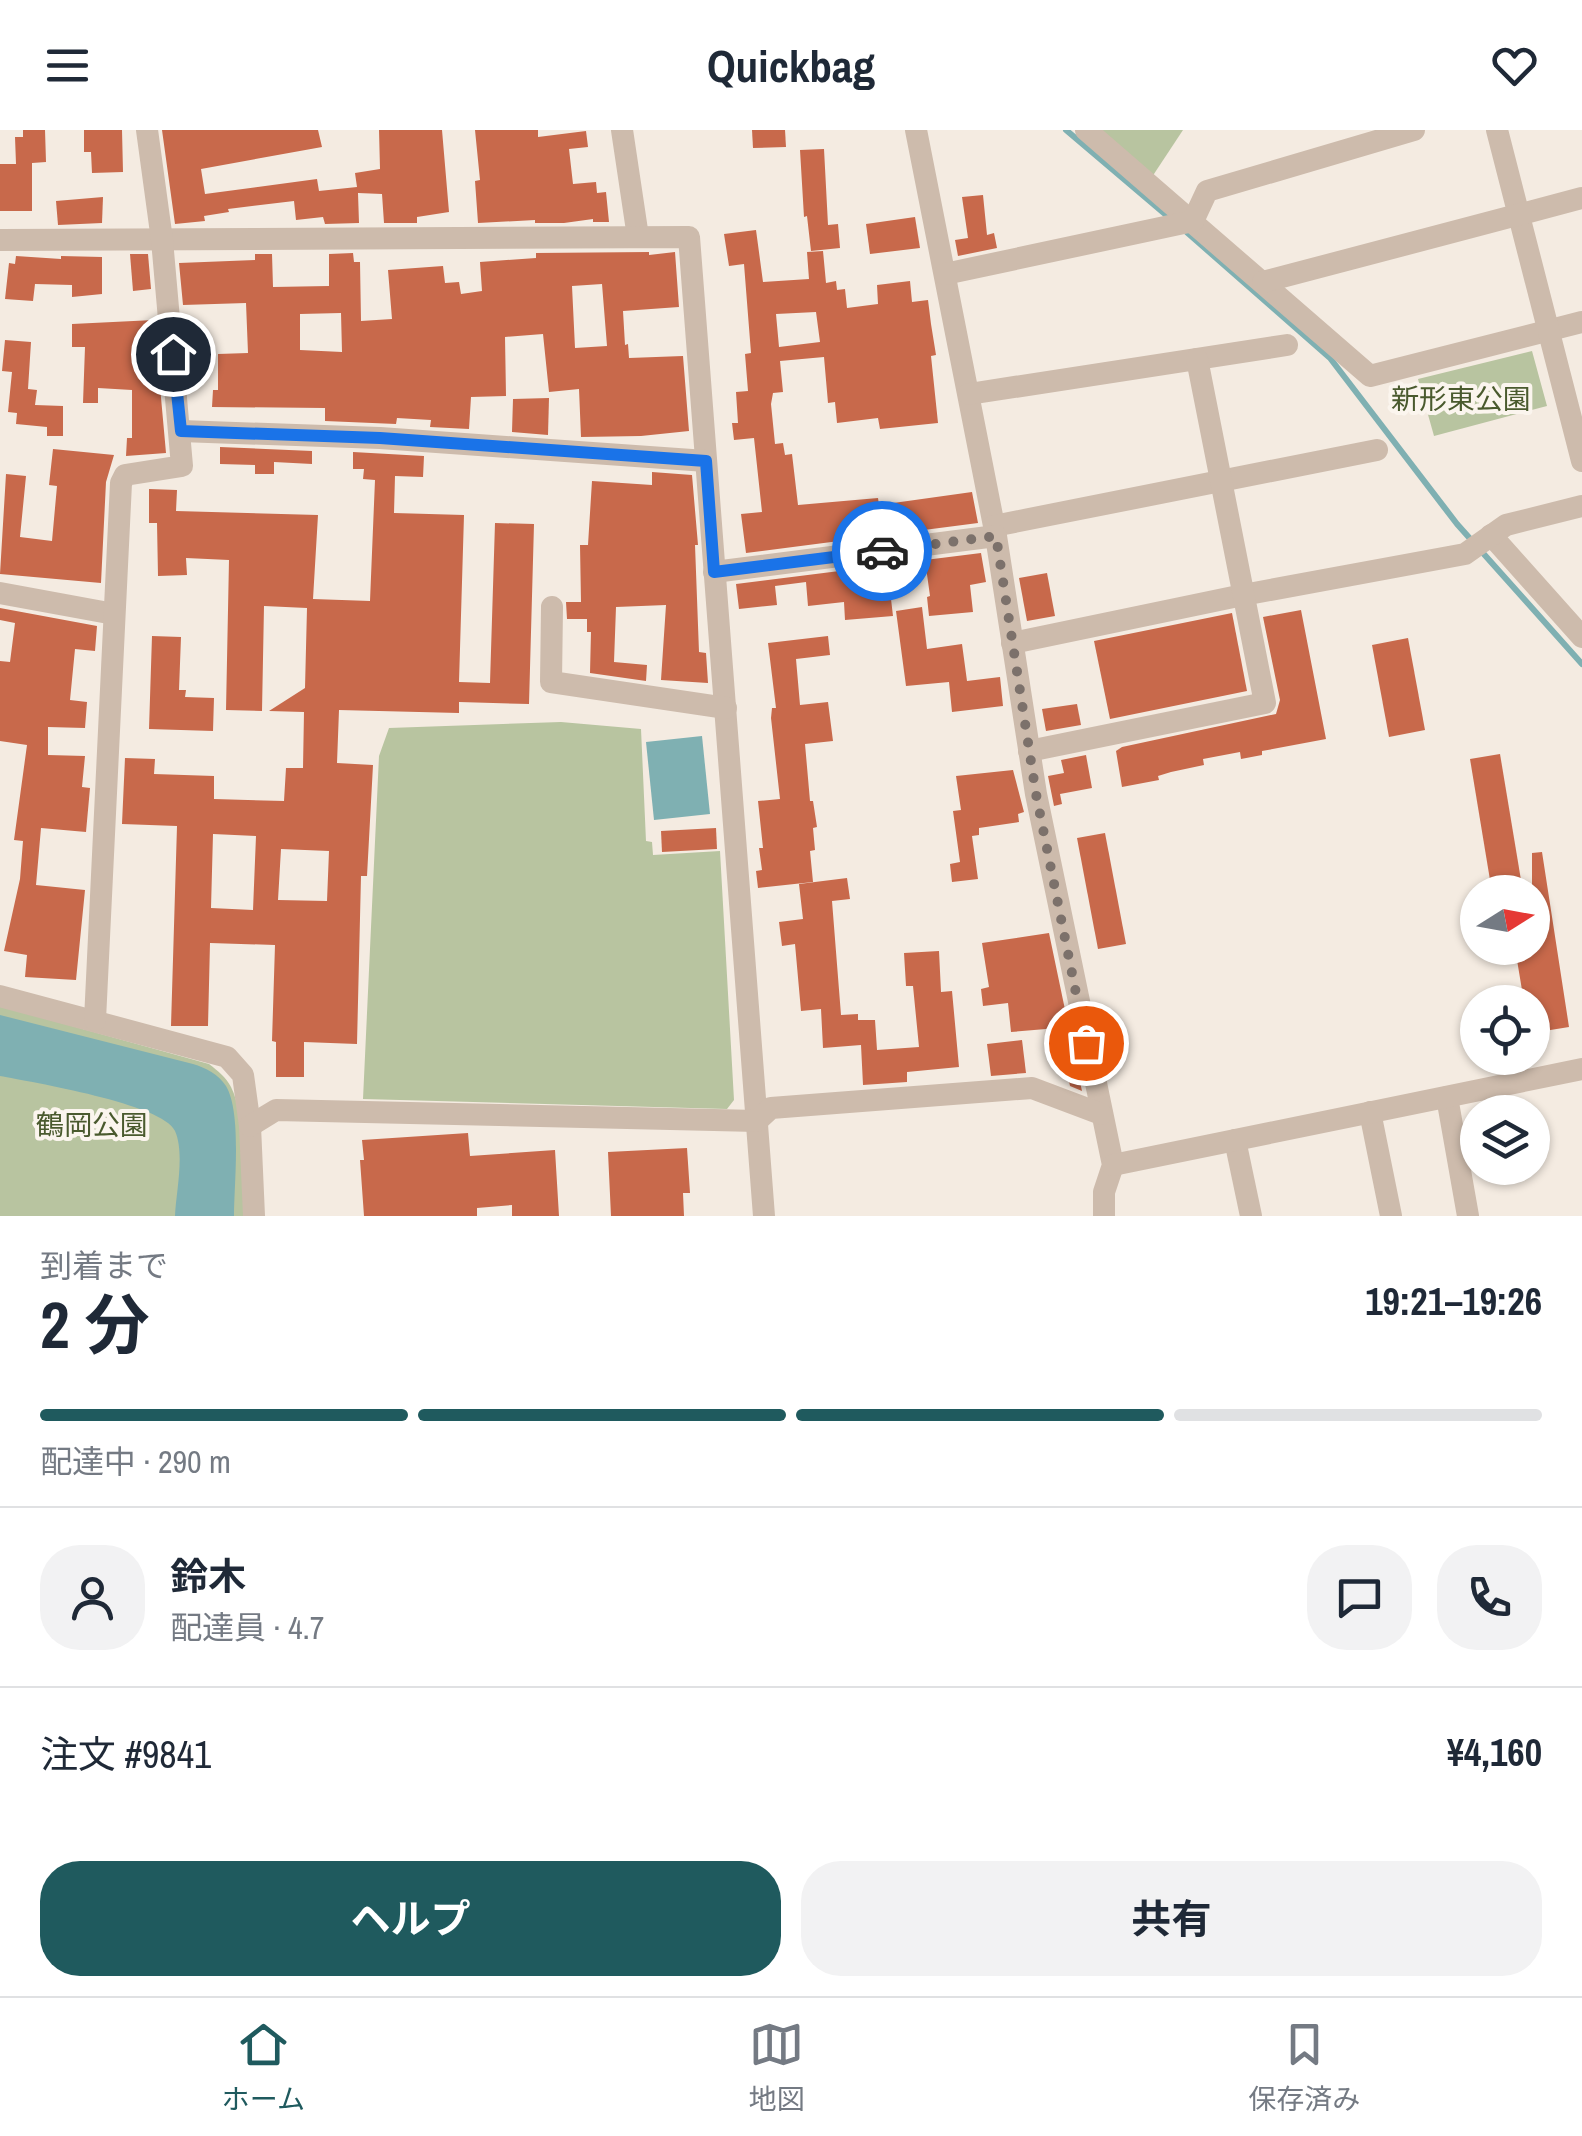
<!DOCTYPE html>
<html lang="ja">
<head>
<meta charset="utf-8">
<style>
  body { margin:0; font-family:"Archivo Narrow","Noto Sans JP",sans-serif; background:#f2f2f3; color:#1f2937; height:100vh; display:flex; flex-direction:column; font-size:38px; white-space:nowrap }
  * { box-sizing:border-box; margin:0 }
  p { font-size:32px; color:#747a83 }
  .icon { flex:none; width:55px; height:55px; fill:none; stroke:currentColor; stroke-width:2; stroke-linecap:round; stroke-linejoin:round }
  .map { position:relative; height:1086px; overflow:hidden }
  .sheet { display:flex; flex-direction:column; background:#fff; flex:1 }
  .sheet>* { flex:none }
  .needle { width:65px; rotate:79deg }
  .tools { position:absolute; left:1460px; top:745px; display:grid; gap:20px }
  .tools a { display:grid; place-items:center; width:90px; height:90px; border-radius:50%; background:#fff; box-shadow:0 2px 8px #0004; font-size:50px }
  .pin { position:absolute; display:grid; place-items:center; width:85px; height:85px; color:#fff; margin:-42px; border:5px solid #fff; border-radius:50%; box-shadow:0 2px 10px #0007 }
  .courier { position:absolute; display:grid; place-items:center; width:100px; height:100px; margin:-50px; border:8px solid #1a73e8; border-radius:50%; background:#fff; color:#222; box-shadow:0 2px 12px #0007 }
  .overview em { font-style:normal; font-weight:700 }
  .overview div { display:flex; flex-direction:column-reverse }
  .overview { display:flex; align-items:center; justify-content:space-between; height:170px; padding:0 40px }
  h1 { font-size:65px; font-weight:700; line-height:75px }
  .bar { display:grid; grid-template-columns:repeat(4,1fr); gap:15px 10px; align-content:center; height:120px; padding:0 40px }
  .bar i { height:12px; border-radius:8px; background:#e0e1e3 }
  .bar .selected { background:#1f5a5e }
  .bar p { grid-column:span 4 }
  .line { display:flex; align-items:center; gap:25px; padding:0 40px; border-top:2px solid #e0e1e3 }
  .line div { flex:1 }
  .round { display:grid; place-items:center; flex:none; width:105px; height:105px; border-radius:40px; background:#f2f2f3 }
  .primary-button { display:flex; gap:20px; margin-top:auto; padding:20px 40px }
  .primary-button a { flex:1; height:115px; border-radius:40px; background:#1f5a5e; color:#fff; font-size:40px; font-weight:700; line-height:115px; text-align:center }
  .primary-button a+a { background:#f2f2f3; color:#1f2937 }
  header { display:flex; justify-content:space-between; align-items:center; height:130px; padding:0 40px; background:#fff; font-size:45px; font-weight:700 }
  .tabs { display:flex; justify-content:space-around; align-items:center; height:140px; border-top:2px solid #e0e1e3; background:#fff; font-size:28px; color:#747a83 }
  .tabs a { display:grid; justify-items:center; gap:5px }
  .tabs .selected { color:#1f5a5e }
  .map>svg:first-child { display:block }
  .green { fill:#b8c4a0 }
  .water { fill:#7fb0b2 }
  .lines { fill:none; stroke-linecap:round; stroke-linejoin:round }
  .stream { stroke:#7fb0b2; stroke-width:6 }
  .building { fill:#c8694b; fill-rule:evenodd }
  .street { stroke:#cdbbac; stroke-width:22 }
  .done { stroke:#7c716b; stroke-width:10; stroke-dasharray:0 18 }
  .route { stroke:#1a73e8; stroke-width:12 }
  .labels { text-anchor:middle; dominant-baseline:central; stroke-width:8; stroke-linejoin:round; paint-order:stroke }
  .park-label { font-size:28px; fill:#4a5a2e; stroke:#fbf5ee }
</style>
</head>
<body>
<header><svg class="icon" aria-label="menu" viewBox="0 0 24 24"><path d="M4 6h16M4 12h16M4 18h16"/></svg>Quickbag<svg class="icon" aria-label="heart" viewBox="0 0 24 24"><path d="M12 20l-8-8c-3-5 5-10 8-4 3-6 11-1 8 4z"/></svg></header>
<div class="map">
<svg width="1582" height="1086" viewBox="0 0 1582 1086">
  <rect width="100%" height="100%" fill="#f4ebe1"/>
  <g class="green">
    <polygon points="1086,0 1183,0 1148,53"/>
    <polygon points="1532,221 1547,276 1434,306 1418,249"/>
    <polygon points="561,592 641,599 646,711 652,712 653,725 720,721 734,970 727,979 363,969 379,626 389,598"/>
    <path d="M0,876L209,934C218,941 226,947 231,957C247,989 242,1050 244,1086H0Z"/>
  </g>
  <g class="water">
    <polygon points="702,606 710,684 654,690 646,612"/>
    <path d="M0,885L193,934C206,938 218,944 226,956C242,983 234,1054 234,1086H175C176,1062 185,1024 175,1001C164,974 31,952 0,946Z"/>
  </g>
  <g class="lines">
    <g class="stream">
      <polyline points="1066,0 1172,90"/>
      <polyline points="1182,98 1330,228 1457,394 1582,534"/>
    </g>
  </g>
  <g class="building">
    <polygon points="23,0 45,0 46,32 32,33 32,81 0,81 0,34 16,34 15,7 23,7"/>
    <polygon points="84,0 122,0 123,42 92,43 91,22 84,22"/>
    <polygon points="162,0 318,0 322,17 201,39 205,64 317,49 319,61 357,57 355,43 380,39 379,0 442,0 449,82 417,87 417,93 384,93 382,64 358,63 359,93 325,94 323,87 296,90 294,71 228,79 229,82 204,86 205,91 175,94"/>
    <polygon points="475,0 538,0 538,7 586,1 588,17 569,19 573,54 596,52 597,63 606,62 609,92 593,92 593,89 564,93 535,93 535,90 478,93 475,51 480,50"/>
    <polygon points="752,0 785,0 786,17 753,18"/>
    <polygon points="824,19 828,95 838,94 840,118 811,121 807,86 804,87 800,20"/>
    <polygon points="983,65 987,105 994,103 997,118 958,126 955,110 968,108 962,67"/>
    <polygon points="103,67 102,93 58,95 56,71"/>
    <polygon points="915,87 920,118 870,124 866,94"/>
    <path d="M756,100L763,152L809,149L807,122L823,121L826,153L836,151L837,160L845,159L847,178L878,174L877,155L910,151L912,172L928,170L931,194L936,225L931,226L938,293L880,299L878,288L837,293L835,272L828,273L824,227L780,231L783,262L773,263L771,274L775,314L783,313L785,325L792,324L798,375L878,368L879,375L972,362L978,393L746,423L741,384L762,382L754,308L734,310L732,293H738L736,262L748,261L745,224L751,223L744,134L729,136L724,104ZM816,182L820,212L779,217L776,184Z"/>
    <path d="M649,122V125L675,122L679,177L623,181L625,215L628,214L629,228L683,226L689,301L641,306L581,307L579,259L549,262L543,204L505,207L506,266L471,267L469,299L430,297L431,290L397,288L396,294L325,291V278L212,277L213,260H218V224L248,223L246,173L183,175L179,133L255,130V124H272L273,157L329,156V124L353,123L354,132H360L361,191L392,189L388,140L443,136L445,153L459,152L461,164L482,161L480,132L536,128V123ZM602,154L607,216L575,218L572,156ZM341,183L342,222L300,220V184Z"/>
    <polygon points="130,124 148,124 151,159 133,161"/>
    <polygon points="16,126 61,129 61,126 102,127 102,164 72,167 72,155 35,154 33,171 5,169 9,133 15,134"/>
    <polygon points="154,190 166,323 126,326 127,308 132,308 132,260 98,258 98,273 83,273 85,217 72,217 72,194"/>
    <polygon points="5,210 31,212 28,259 37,260 35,275 63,276 63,306 47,306 47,297 16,294 17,283 8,282 12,242 2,241"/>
    <polygon points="549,268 548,305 512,302 513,269"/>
    <polygon points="220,317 312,321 312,334 274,332 274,344 255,344 255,335 220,334"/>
    <polygon points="53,319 114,325 106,352 101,453 0,444 6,344 26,346 20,407 52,411 57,356 49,355"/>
    <path d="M353,322L424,326L423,347L395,346L394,383L464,385L459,552L490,553L495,393L534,394L529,574L459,572V583L339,580L337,633L373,635L367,746H361L357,914L304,912V947H276V912L272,911L275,815L210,813L208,896H171L177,696L122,694L125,628L155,629L154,644L214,646V669L284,671L286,638H303L304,582L269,581L305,558L307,478L264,476L262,581L226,580L229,430L186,428L187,445L158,446L157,393H149V359L177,360L176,381L318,385L313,469L370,471L375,350L363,349L364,339H353ZM213,704L256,706L253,780L211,778ZM281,719L329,721L327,771L278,770Z"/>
    <polygon points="652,342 692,345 698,415 695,415 699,522 706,523 708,553 661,550 666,475 616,477 614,532 647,535 646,551 590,543 591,502 587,502 587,489 567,489 566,472 581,472 580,415 588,415 592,351 652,355"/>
    <polygon points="981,423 986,452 970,455 973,482 929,486 927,467 930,466 925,430"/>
    <polygon points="887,435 893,486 845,490 844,472 808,476 806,452 775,456 777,475 739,479 736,454"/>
    <polygon points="1047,443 1055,486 1027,491 1019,448"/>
    <polygon points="922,477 927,519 962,514 967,551 1000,547 1003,576 952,582 949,552 906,556 896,481"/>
    <polygon points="0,478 97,496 95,521 75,519 70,570 87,572 85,598 48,597 48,625 85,626 82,657 90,658 86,702 41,698 36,755 85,760 76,850 25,847 27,825 4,821 20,749 23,711 14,710 27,615 0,611 0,531 10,532 15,493 0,490"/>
    <polygon points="1301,480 1326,609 1262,621 1262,625 1241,629 1240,622 1203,629 1204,635 1171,642 1158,646 1159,650 1122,657 1116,621 1122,617 1276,584 1280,570 1263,487"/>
    <polygon points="1232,483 1247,561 1110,589 1094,511"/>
    <polygon points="152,506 181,507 179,560 186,560 185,567 214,568 213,601 149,599"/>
    <polygon points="828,506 830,525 796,529 800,575 828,572 833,611 805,614 810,671 813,671 817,697 813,698 815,720 810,721 813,752 758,758 756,741 762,740 759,718 763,718 758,671 780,669 771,588 772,578 776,578 768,513"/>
    <polygon points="1408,508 1425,600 1389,607 1372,515"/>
    <polygon points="1077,574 1081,595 1046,601 1042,579"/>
    <polygon points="1500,624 1523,762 1492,762 1470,629"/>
    <polygon points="1086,625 1092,658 1060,664 1062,674 1054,676 1048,646 1064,643 1061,630"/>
    <polygon points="1013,640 1024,682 1018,684 1019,692 979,698 979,705 972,706 978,749 952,752 950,734 960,732 953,681 961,680 956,646"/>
    <polygon points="716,698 717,719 662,722 661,701"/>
    <polygon points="1105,703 1126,814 1098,819 1077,708"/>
    <polygon points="1542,722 1569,897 1532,903 1532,872 1524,872 1515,818 1532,818 1532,723"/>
    <polygon points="847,748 850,769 832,771 841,885 858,884 858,890 875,890 877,920 919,917 913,856 906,856 904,823 939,821 941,862 952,861 959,937 907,942 907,952 863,955 861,915 823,918 821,879 801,881 795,814 782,816 779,792 803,789 799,754"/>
    <polygon points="1049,803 1082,961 1070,956 1058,898 1011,902 1008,873 983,876 981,859 989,857 982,813"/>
    <polygon points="1022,910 1026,943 991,946 987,914"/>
    <polygon points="468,1003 470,1026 555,1020 559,1086 512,1086 512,1075 477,1078 477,1086 364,1086 360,1030 364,1030 362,1010"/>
    <polygon points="687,1018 690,1063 683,1063 684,1086 611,1086 608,1022"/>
  </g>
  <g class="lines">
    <g class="street">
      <polyline points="622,0 638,107"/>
      <polyline points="916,0 996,406 1036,664 1113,1035 1104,1062 1104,1086"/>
      <polyline points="1086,0 1370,246 1582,192"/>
      <polyline points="1497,0 1582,331"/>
      <polyline points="0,110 689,107 764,1086"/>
      <polyline points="945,144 1193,91 1207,61 1414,0"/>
      <polyline points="1263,152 1582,68"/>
      <polyline points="969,264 1287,215"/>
      <polyline points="181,301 380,308 706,331"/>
      <polyline points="994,396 1377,320"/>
      <polyline points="1491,405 1582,507"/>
      <polyline points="714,442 996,406"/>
      <polyline points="0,463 114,484"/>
      <polyline points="552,477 551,552 726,578"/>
      <polyline points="1012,513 1243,465 1465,424 1506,395 1582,376"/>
      <polyline points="1029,621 1265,573 1197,229"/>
      <polyline points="0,866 227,927 243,945 250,996 254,1086"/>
      <polyline points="95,890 121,353 125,345 182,336 162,110 147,0"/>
      <polyline points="1447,967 1468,1086"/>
      <polyline points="1370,982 1391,1086"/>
      <polyline points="250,996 276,980 757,991 771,978 1032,958 1101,984"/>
      <polyline points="1235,1010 1251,1086"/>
      <polyline points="1113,1035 1582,939"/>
    </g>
  </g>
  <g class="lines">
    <polyline class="done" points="882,421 996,406 1036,664 1086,913"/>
    <polyline class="route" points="173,224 181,301 380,308 706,331 714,442 882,421"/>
  </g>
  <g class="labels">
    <g class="park-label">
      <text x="1461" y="269">新形東公園</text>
      <text x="92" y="995">鶴岡公園</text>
    </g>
  </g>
</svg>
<div class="tools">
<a><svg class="needle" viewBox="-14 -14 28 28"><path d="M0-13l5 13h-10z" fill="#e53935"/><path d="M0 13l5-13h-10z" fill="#747a83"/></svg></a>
<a><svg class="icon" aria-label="locate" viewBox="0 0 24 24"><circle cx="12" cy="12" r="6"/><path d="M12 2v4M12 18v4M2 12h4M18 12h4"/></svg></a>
<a><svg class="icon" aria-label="layers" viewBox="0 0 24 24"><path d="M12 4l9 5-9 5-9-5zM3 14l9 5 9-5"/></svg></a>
</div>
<div class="pin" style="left:1086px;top:913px;background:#ea580c"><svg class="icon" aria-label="bag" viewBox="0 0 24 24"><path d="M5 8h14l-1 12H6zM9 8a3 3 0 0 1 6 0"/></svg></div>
<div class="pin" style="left:173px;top:224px;background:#1f2937"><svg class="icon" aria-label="home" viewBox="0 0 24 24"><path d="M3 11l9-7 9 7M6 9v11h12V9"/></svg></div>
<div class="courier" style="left:882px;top:421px"><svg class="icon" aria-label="car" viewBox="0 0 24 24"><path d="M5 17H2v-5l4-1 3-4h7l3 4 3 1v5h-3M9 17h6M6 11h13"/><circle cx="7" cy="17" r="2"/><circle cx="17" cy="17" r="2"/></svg></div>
</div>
<section class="sheet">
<div class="overview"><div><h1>2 分</h1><p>到着まで</p></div><em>19:21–19:26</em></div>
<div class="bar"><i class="selected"></i><i class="selected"></i><i class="selected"></i><i></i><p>配達中 · 290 m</p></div>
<div class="line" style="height:180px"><a class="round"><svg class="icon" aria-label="person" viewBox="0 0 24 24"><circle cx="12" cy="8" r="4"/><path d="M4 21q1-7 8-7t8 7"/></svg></a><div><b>鈴木</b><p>配達員 · 4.7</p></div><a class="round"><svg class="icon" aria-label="chat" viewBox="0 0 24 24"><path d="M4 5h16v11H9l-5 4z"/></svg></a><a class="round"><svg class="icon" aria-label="phone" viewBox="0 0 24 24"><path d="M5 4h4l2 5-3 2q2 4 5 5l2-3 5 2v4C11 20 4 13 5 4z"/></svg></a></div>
<div class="line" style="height:130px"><div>注文 #9841</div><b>¥4,160</b></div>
<div class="primary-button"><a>ヘルプ</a><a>共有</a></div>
</section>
<nav class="tabs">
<a class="selected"><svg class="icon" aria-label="home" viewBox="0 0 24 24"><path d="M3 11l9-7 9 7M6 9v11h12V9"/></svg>ホーム</a>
<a><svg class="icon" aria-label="map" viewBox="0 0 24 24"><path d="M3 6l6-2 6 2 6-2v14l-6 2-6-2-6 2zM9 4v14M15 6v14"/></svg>地図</a>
<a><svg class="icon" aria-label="saved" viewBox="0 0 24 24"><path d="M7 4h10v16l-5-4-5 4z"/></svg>保存済み</a>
</nav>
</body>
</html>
